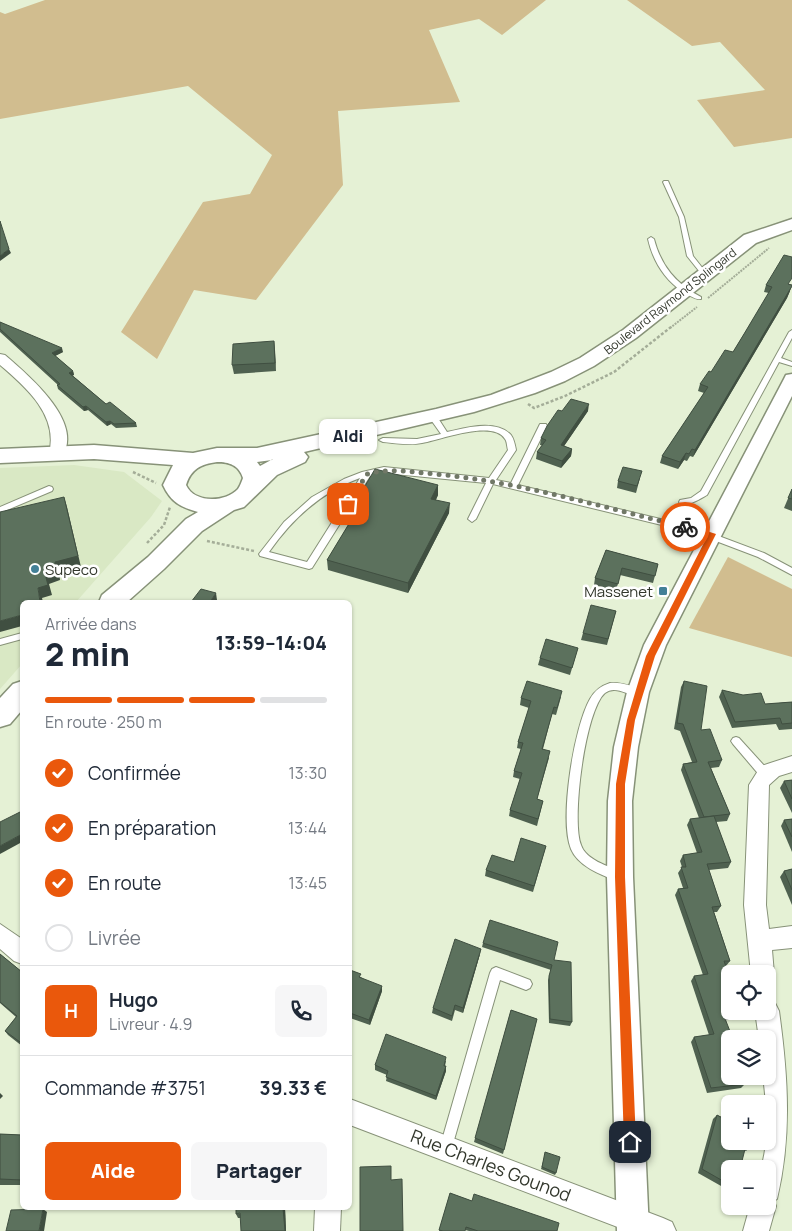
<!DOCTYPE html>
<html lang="fr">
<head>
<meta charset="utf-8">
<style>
  body { margin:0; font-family:Manrope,sans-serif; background:#f6f6f7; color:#1f2937; height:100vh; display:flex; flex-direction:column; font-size:19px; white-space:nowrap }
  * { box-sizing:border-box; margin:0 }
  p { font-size:16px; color:#747a83 }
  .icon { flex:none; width:28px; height:28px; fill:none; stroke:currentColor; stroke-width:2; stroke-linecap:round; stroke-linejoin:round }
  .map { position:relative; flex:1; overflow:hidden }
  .details { position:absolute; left:20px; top:600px; width:332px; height:610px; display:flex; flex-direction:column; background:#fff; border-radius:8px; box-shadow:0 1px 4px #0004 }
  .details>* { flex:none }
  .controls { position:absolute; left:721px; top:965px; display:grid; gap:10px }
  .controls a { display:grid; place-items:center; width:55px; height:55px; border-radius:8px; background:#fff; box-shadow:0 1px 4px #0004; font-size:25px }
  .pin { position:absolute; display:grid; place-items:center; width:42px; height:42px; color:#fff; margin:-21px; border-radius:10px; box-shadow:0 2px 8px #0006 }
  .courier { position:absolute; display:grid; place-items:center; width:50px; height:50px; margin:-25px; border:4px solid #ea580c; border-radius:50%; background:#fff; color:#222; box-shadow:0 1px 6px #0007 }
  .bubble { position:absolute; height:35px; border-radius:8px; background:#fff; box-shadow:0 1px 4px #0004; font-size:16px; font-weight:800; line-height:35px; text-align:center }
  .overview em { font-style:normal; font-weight:800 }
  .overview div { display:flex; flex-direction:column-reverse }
  .overview { display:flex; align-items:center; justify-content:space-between; height:85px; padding:0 25px }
  h1 { font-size:32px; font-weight:800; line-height:38px }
  .bar { display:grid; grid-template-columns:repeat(4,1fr); gap:8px 5px; align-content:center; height:60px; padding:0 25px }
  .bar i { height:6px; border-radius:4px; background:#e0e1e3 }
  .bar .selected { background:#ea580c }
  .bar p { grid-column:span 4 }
  .line { display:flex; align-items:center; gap:12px; padding:0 25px; border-top:1px solid #e0e1e3 }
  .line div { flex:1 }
  .round { display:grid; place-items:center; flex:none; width:52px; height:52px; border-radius:8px; background:#f6f6f7 }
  ol { padding:0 25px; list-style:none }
  li { display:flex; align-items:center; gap:15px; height:55px }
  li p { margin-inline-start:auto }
  li .icon { padding:5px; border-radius:50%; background:#ea580c; color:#fff; stroke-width:4 }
  li:last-child { color:#747a83 }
  li i { width:28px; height:28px; border:2px solid #e0e1e3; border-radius:50% }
  .primary-button { display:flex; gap:10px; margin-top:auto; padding:10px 25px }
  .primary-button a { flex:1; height:58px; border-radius:8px; background:#ea580c; color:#fff; font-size:20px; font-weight:800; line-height:58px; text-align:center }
  .primary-button a+a { background:#f6f6f7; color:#1f2937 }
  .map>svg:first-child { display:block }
  .built { fill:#d9e8c4 }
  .green { fill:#d1bd8f }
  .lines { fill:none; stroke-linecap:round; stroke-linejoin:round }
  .service-casing { stroke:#879278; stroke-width:2 }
  .minor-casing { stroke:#879278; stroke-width:2 }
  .tertiary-casing { stroke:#879278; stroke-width:3 }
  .secondary-casing { stroke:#879278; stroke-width:3 }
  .path-far1 { stroke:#a4ad98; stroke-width:2; stroke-dasharray:2 1; stroke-linecap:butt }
  .path { stroke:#a4ad98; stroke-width:2.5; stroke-dasharray:3 2; stroke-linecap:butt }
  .service { fill:#fff; fill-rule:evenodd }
  .minor { fill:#fff; fill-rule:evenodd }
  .tertiary { fill:#fff; fill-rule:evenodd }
  .secondary { fill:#fff; fill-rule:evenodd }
  .wall { fill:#4f6150 }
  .shaded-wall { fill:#404f41 }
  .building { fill:#5c715d; stroke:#404f41 }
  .route { fill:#ea580c }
  .done { stroke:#717867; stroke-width:5; stroke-dasharray:0 9 }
  .poi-dot { fill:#438097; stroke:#fff; stroke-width:2 }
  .labels { text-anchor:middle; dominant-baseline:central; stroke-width:5; stroke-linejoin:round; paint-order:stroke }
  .far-street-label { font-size:12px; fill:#32372c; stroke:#fff }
  .poi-label { font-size:15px; fill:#32372c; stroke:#fff; text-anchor:start }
  .near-street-label { font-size:18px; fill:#32372c; stroke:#fff }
</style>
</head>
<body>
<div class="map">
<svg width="792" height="1231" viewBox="0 0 792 1231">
  <rect width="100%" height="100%" fill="#e5f1d5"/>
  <polygon class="built" points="74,465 124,472 162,501 151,517 76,602 22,602 22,664 0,689 0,468"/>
  <g class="green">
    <polygon points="45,0 546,0 502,35 479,19 429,30 460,102 338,111 343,185 256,300 194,290 157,359 121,332 203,202 250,194 272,155 188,86 0,119 0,12 5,14"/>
    <polygon points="627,0 792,0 792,138 734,147 697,100 765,90 720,42 692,46"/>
    <polygon points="728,557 792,589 792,657 689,628"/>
  </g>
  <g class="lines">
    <defs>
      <g id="service">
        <polygon points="664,181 668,181 684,217 693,256 708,275 707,276 703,276 687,256 679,217 663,182"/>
        <path d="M651,237L654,239C661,266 676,284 701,297V299C695,300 689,295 683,292C664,279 653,261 648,239Z"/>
        <path d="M792,330V338L781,358L792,362V366L779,362L707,495C698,500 691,505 680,504L679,502L680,500L691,498L701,491L789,332Z"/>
        <path d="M430,415H436L447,432C466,428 496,419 511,435C514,439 515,445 516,450L496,480L511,483L539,426L540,424H546L547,426L518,485L715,532L716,535L764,553L792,568V575L758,557L708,538L707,536L493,484L476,519L472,522L468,519L486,483L384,473L370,476L312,568L309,569L260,556L259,554L284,522L312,497L344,479L362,472L384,467L489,478L508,450C507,447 507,441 505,439C493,419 440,440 422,443C409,446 396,443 383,442L379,440L383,438L417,439L441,434L429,417ZM360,478L307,562L269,552C292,519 321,492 360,478Z"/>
        <polygon points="49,486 52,487 53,489 52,491 0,513 0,507"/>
        <polygon points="22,633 22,639 0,645 0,639"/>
        <path d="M610,683C621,682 631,686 641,689L643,692L641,695C630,698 616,684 605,693C585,710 571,821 581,845C586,860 608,866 621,872L622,876L621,880L617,881C601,875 578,866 571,849C559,819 574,727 590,699C595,690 601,686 610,683Z"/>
        <polygon points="736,737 739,738 769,771 770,774 769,777 765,778 761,777 733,744 731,741 733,738"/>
        <polygon points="496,967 530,980 532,984 530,988 526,990 500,980 452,1147 451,1152 446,1153 441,1152 440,1147 490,973 492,969"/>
      </g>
      <g id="minor">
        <path d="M0,354L5,355C28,375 85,422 62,457H52L49,454C59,416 27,388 0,365Z"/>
        <polygon points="792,756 792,772 779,776 769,785 766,905 769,929 792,926 792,948 772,950 774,974 771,982 768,984 768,974 751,974 744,905 749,785 761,766"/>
        <polygon points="0,924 22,939 22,964 14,961 0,949"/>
        <path d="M768,999L775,1003L779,1011C788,1076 792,1136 777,1199L774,1201L776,1206L769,1231H743L750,1206H768V1169H761C770,1136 767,1109 763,1076H768V1039H759L755,1011H768Z"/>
        <polygon points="350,1099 663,1218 672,1222 676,1231 628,1231 350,1125"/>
        <polygon points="315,1208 341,1208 340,1231 314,1231"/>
      </g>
      <polygon id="tertiary" points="792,374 792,396 666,645 649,692 638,747 632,801 633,877 649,1231 617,1231 607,877 608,801 614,747 627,692 644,645 784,379 786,375"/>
      <g id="secondary">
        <path d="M792,219V230L756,243L636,338L594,366L565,381L535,393L474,412L304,452L308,457L305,462L277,475L244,507L234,510L202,531L164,569L127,602H99L102,595L148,557L186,519L198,512C180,507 171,502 163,485L173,465L94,459L0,463V449L94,445L193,453L217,448H257L436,409L491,395L551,372L580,358L623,330L744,235ZM273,459L260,466L257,462L272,460ZM217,462C229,462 239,465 243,478C242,481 240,486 238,489C225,503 194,503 186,485C191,469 201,464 217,462Z"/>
        <polygon points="22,681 22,710 10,724 0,727 0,698 13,684"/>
      </g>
    </defs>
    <use href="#service" class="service-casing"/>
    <use href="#minor" class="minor-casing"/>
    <use href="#tertiary" class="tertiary-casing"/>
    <use href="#secondary" class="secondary-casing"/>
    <g class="path-far1">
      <polyline points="708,298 769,248"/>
      <polyline points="670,328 697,307"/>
    </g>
    <g class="path">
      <polyline points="528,404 534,408 565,396 614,372 671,327"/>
      <polyline points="133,472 156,483"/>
      <polyline points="207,541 254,551"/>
      <polyline points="147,543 164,525 170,507"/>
    </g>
    <use href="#service" class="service"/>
    <use href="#minor" class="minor"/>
    <use href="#tertiary" class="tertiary"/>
    <use href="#secondary" class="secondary"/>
  </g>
  <g class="wall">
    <polygon points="790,284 790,291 787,298 693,457 690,456 687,461 684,460 678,469 660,463 662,456 704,393 698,391 700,384 711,372 733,352 769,293 764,292 766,285"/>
    <polygon points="0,322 63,352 55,356 73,371 74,375 72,375 106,404 136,423 137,427 116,428 111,424 107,426 88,410 84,411 58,389 57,385 58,385 0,332"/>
    <polygon points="274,341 276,371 234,374 232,365"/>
    <polygon points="562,411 588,411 564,446 572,449 571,456 561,468 536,459 537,452 542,445 540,445 541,438"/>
    <polygon points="640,478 636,493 617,488 618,481"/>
    <polygon points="438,485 438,495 436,500 449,513 408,593 328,570 327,560 362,503 361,493"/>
    <polygon points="792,489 792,511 784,508"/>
    <polygon points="606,550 658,564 653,583 620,575 616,591 594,585 595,578"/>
    <polygon points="616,611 607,645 581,640 583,633"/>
    <polygon points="578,648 570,675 538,665 540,658"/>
    <polygon points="684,681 701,730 722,760 719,767 711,768 730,814 727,821 716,822 731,862 728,868 709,870 721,906 717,912 714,912 730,961 726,966 730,978 729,991 737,1015 734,1020 726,1020 730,1076 745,1084 741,1088 707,1093 691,1042 694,1037 709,1035 691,981 694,976 703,975 675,895 678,889 683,888 678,873 682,867 680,861 683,855 697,853 687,825 690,819 699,818 681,770 683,764 692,762 680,731 674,729 681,687"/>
    <polygon points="722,690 765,704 792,702 792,729 779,730 776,724 732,728 719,697"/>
    <polygon points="561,697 556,715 552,714 543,749 549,758 537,799 543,801 537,826 509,816 510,810 520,779 513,777 514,771 521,749 517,748 518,742 529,708 520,705 521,698"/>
    <polygon points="792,780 792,813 780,788 784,781"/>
    <polygon points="792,819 792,852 781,826 784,820"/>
    <polygon points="546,846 533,892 485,876 486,870 514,862"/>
    <polygon points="792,869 792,905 780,877 784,871"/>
    <polygon points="483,943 554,960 572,1022 570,1026 549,1023 548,980 551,970 482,947"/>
    <polygon points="0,954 22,972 22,1046 8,1035 5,1031 16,1017 0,1003"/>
    <polygon points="480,954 463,1013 455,1010 452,1021 432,1013 433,1008"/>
    <polygon points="350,970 382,991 370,1025 350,1018"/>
    <polygon points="511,1010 537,1019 503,1154 474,1142"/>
    <polygon points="446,1061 445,1066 446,1066 446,1071 436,1100 386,1081 387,1075 375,1070 375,1065"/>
    <polygon points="730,1114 751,1141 750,1147 746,1151 744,1150 730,1169 730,1191 698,1173 713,1119 717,1115 726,1119 727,1117"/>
    <polygon points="0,1134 22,1135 22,1185 0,1185"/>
    <polygon points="545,1154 556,1173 555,1175 541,1169"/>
    <polygon points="450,1193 472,1201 557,1231 469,1231 465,1230 465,1231 439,1231"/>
    <polygon points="285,1208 286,1231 241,1231 241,1218 238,1218 236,1214"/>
  </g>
  <g class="shaded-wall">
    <polygon points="9,249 11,253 0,261 0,256"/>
    <polygon points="792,286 787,298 693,457 695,450"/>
    <polygon points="274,341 275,350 276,371 275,363"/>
    <polygon points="62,348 63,352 53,357 52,353"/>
    <polygon points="73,371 74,375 70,377 69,373"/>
    <polygon points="589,404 588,411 560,452 561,445"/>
    <polygon points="86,406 88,410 84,411 83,407"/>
    <polygon points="110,421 111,424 107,426 106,422"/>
    <polygon points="572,449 571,456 561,468 562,461"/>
    <polygon points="686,453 684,460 678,469 680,462"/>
    <polygon points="438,485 438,495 431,509 431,499"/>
    <polygon points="64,497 67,507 81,567 59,572 60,580 49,584 52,595 42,598 43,602 40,602 38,588 45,574 55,562"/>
    <polygon points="450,503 449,513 408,593 408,583"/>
    <polygon points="216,593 217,600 216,602 210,602"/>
    <polygon points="22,615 22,626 0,632 0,621"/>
    <polygon points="22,834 22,842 0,854 0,846"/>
    <polygon points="481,949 480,954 463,1013 463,1008"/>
    <polygon points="382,986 382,991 370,1025 369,1020"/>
    <polygon points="22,1039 22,1046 20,1042"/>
    <polygon points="446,1066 446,1071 436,1100 436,1096"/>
    <polygon points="0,1093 3,1096 0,1099"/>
    <polygon points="283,1208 285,1208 286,1231 285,1231"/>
    <polygon points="43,1209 47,1212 44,1231 39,1231"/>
  </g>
  <g class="building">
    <polygon points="0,221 9,249 0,256"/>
    <polygon points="784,255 792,257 792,278 788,284 792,285 792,286 695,450 692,449 689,454 686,453 680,462 662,456 708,387 700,384 709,371 711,372 725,350 733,352 744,334 772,287 766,285"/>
    <polygon points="0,322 62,348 52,353 73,371 69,373 106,404 110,402 136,423 114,424 110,421 106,422 86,406 83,407 57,385 60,384 0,329"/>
    <polygon points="274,341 275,363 232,365 233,344"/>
    <polygon points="571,399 589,404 561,445 572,449 562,461 537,452 546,440 541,438 547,426 558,410 562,411"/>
    <polygon points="623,467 642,471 637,486 618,481"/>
    <polygon points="375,469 438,485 431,499 450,503 408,583 327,560 367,494 361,493"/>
    <polygon points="792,489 792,499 788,498"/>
    <polygon points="64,497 78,556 55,562 56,570 45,574 48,585 38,588 40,602 22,602 22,615 0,621 0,512"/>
    <polygon points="606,550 658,564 655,576 622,568 618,584 595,578"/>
    <polygon points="201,589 216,593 210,602 191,602"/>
    <polygon points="591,605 616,611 608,639 583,633"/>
    <polygon points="546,639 578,648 572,668 540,658"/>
    <polygon points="527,681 562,691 557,708 554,707 542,749 550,751 537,799 543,801 538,819 510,810 522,773 514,771 523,743 518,742 531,701 521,698"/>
    <polygon points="684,681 707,686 701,730 710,729 722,760 708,762 730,814 704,817 683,764 697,762 683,724 677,723"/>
    <polygon points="722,690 743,695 761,693 765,704 792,702 792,723 782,724 780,718 735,722"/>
    <polygon points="792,780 792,799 784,781"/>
    <polygon points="22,811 22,834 0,846 0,822"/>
    <polygon points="714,816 731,862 707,864 721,906 712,907 730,961 724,961 730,978 730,986 728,986 730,993 730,1011 736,1011 737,1015 724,1016 733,1039 730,1039 730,1076 742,1076 745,1084 711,1088 694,1037 714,1034 694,976 708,974 678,889 688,888 681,867 686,867 683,855 702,852 690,819"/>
    <polygon points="792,819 792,837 784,820"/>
    <polygon points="521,838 546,846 534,886 486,870 492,855 514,862"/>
    <polygon points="792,869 792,890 784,871"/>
    <polygon points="490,920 558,942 554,960 571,962 572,1022 550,1019 549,976 552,965 483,943"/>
    <polygon points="455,939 481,949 463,1008 455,1005 452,1016 433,1008"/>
    <polygon points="0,954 22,972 22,1039 20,1042 5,1031 17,1016 0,1002"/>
    <polygon points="350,970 361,974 359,977 382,986 369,1020 350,1013"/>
    <polygon points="511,1010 537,1019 504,1150 475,1138"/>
    <polygon points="386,1034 446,1057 444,1066 446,1066 436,1096 386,1077 388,1071 375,1065"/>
    <polygon points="717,1115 728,1121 730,1115 730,1141 751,1141 750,1147 746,1145 740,1169 730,1169 730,1185 702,1169"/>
    <polygon points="0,1134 22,1135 22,1180 0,1179"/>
    <polygon points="545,1152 560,1157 556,1173 542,1167"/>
    <polygon points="391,1166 391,1180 402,1179 403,1231 360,1231 360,1167"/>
    <polygon points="450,1193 472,1201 474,1194 559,1223 557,1231 478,1231 466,1227 465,1231 443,1231 439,1230"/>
    <polygon points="236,1208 283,1208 285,1231 241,1231 240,1213 236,1214"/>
    <polygon points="43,1209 39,1231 6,1231 11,1210"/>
  </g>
  <polygon class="route" points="685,524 716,534 655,656 635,720 625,784 625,877 636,1142 630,1148 624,1142 615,877 616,784 627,720 646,656 708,535 682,529 682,525"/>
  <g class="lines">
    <path class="done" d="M348,504L367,474C390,468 412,472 435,474C520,482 602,507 685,527"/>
  </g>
  <g class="poi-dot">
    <circle cx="35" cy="569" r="5"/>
    <rect x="658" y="586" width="10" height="10" rx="2.5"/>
  </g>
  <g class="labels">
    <g class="far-street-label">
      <text transform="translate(670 301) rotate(-38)">Boulevard Raymond Splingard</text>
    </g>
    <g class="poi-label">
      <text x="45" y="569">Supeco</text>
      <text x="653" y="591" text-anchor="end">Massenet</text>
    </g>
    <g class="near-street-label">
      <text transform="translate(491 1165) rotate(21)">Rue Charles Gounod</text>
    </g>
  </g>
</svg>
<div class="controls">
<a><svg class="icon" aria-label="locate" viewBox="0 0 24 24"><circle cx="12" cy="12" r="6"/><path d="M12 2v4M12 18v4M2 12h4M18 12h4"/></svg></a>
<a><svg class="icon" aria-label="layers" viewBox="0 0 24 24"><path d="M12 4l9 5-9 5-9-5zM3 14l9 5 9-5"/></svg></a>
<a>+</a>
<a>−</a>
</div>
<div class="pin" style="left:348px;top:504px;background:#ea580c"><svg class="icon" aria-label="bag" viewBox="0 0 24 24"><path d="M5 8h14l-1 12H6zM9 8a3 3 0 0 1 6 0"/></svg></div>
<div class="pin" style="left:630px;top:1142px;background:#1f2937"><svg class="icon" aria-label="home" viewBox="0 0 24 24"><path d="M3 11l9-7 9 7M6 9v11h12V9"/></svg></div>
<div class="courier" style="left:685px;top:527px"><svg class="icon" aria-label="bike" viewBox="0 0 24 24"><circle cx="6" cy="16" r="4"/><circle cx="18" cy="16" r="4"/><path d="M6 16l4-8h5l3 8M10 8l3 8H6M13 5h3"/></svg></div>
<div class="bubble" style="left:319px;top:419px;width:58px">Aldi</div>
<section class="details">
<div class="overview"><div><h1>2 min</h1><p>Arrivée dans</p></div><em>13:59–14:04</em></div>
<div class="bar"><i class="selected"></i><i class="selected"></i><i class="selected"></i><i></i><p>En route · 250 m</p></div>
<ol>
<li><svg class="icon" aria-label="check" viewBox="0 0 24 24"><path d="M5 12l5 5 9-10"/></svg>Confirmée<p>13:30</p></li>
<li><svg class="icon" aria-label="check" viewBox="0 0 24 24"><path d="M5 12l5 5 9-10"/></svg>En préparation<p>13:44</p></li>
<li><svg class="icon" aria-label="check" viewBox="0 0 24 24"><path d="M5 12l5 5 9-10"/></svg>En route<p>13:45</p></li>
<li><i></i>Livrée</li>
</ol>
<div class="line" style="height:90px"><b class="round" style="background:#ea580c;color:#fff">H</b><div><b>Hugo</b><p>Livreur · 4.9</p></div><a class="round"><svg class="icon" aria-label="phone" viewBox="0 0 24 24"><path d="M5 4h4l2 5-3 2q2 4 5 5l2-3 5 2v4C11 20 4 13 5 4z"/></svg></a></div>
<div class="line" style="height:65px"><div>Commande #3751</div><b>39.33 €</b></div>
<div class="primary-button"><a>Aide</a><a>Partager</a></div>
</section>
</div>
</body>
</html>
